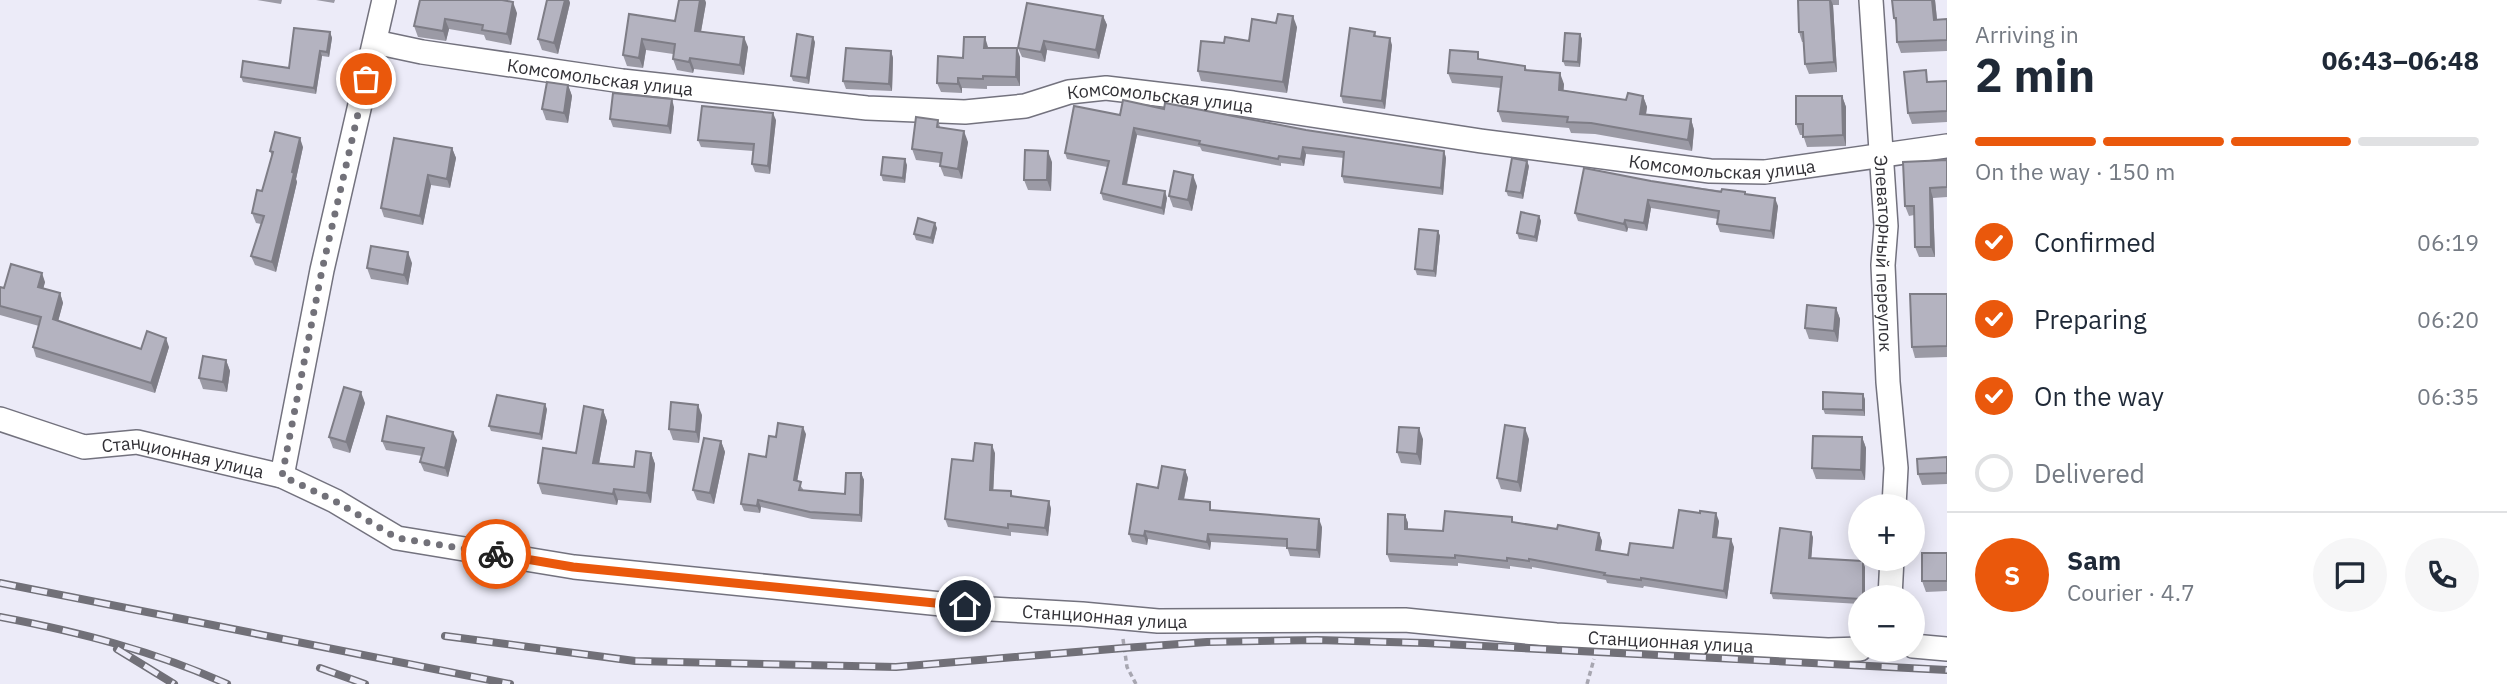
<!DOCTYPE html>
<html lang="en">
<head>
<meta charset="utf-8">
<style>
  body { margin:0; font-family:"IBM Plex Sans",sans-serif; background:#f6f6f7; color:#1f2937; height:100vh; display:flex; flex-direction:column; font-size:26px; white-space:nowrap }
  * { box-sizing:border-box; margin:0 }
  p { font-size:23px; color:#747a83 }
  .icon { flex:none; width:38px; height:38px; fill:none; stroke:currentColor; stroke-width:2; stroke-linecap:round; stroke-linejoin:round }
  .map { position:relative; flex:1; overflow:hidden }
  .drawer { display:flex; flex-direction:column; background:#fff; width:560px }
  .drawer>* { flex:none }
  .buttons { position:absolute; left:1848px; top:494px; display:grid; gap:14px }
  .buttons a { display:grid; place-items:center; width:77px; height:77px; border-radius:50%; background:#fff; box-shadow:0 4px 18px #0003; font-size:35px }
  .pin { position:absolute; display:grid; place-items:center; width:60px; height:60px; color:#fff; margin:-30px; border:4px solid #fff; border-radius:50%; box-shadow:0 2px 7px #0007 }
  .courier { position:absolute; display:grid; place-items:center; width:70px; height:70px; margin:-35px; border:5px solid #ea580c; border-radius:50%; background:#fff; color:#222; box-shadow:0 2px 9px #0007 }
  .headline em { font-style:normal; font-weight:700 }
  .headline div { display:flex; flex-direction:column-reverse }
  .headline { display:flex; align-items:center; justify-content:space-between; height:119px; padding:0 28px }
  h1 { font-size:46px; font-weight:700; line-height:52px }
  .bar { display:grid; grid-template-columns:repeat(4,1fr); gap:10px 7px; align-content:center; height:84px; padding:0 28px }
  .bar i { height:9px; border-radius:5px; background:#e0e1e3 }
  .bar .current { background:#ea580c }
  .bar p { grid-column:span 4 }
  .line { display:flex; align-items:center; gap:18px; padding:0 28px; border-top:2px solid #e0e1e3 }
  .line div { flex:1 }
  .round { display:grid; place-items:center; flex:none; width:74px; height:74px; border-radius:37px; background:#f6f6f7 }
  ol { padding:0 28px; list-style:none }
  li { display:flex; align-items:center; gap:21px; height:77px }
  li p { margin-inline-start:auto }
  li .icon { padding:7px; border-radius:50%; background:#ea580c; color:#fff; stroke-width:4 }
  li:last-child { color:#747a83 }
  li i { width:38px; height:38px; border:4px solid #e0e1e3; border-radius:50% }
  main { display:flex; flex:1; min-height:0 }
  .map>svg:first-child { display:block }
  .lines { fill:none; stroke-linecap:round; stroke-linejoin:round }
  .minor-casing { stroke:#73727e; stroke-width:26 }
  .path { stroke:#a7a6b0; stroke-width:3.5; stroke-dasharray:5 3.5; stroke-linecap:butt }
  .minor { stroke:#fff; stroke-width:23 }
  .rail-casing { stroke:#717078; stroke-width:8 }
  .rail { stroke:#ecebf8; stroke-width:5; stroke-dasharray:16; stroke-linecap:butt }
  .wall { fill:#9b9aa5 }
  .shaded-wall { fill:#7e7d86 }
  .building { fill:#b4b3c0; stroke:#7e7d86; stroke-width:2 }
  .done { stroke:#727179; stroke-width:7; stroke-dasharray:0 12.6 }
  .route { stroke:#ea580c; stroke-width:9 }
  .labels { text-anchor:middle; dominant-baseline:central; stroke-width:6; stroke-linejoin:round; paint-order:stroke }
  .street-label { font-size:18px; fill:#313035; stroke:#ecebf8 }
</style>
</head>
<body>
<main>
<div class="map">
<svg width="1947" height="684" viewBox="0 0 1947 684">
  <rect width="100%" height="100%" fill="#ecebf8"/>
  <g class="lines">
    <defs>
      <g id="minor">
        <path id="s1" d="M1871,0L1886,226L1883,265L1888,382L1896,468L1894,506"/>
        <path id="s2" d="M375,42L422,52L622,81L867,108L965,112L1025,106L1069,92L1106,88L1233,103L1481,141L1710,171L1765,172L1947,146"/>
        <path id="s3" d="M0,419L84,447L137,442L282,476L335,501L397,538L574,567L991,609L1082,614L1158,621L1405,620L1556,635L1828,650L1860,649"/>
        <polyline points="282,476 322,270 384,0"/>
        <polyline points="1890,597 1892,558"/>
        <polyline points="1913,646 1947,649"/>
      </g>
    </defs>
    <use href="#minor" class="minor-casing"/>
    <g class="path">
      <polyline points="1123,639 1127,667 1136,684"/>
      <polyline points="1587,684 1594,659"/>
    </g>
    <use href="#minor" class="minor"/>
    <defs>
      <g id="rail">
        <polyline points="0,583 510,684"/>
        <path d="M0,617C79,632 154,651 227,684"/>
        <polyline points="445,636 635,661 896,667 1124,648 1207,642 1317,640 1425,643 1947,670"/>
        <polyline points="117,649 174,684"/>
        <polyline points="320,668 365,684"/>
      </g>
    </defs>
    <use href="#rail" class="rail-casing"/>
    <use href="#rail" class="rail"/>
  </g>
  <g class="wall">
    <polygon points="257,0 282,0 281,4"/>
    <polygon points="316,0 335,0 334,3"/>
    <polygon points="420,0 517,13 511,45 486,40 484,35 449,29 446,41 418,37 414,26"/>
    <polygon points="547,0 569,0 570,3 558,54 542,50 538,39"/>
    <polygon points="679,0 705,0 706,3 701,32 748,47 744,75 694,69 693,73 677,70 673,59 673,54 646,50 643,68 627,66 623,55 629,14 675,21"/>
    <polygon points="1798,0 1839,0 1839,5 1833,5 1837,72 1809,74 1805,64 1804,42 1802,42 1799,32"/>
    <polygon points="1935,0 1937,19 1947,19 1947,51 1901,53 1897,42 1896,24 1894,18"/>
    <polygon points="1103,16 1107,25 1099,59 1047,50 1045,62 1022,57 1018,48"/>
    <polygon points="1297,27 1287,93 1201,81 1198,71 1224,43 1249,41"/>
    <polygon points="330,32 332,38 329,57 322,56 316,94 243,82 241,77 289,68"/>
    <polygon points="1375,32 1376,36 1392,45 1385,109 1343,103 1341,96"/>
    <polygon points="1580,34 1582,39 1580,67 1565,66 1563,61"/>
    <polygon points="815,42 809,84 793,81 791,76"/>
    <polygon points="988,48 1020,57 1020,86 987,86 987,89 962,88 962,93 941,92 937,83 963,58"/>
    <polygon points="891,51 893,58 892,91 846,89 843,81"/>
    <polygon points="1481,60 1525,66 1527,70 1564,84 1563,90 1626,100 1643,96 1647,107 1646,115 1691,119 1694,130 1692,151 1595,134 1571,133 1569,128 1502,122 1498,111 1501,88 1452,83 1448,73"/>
    <polygon points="1947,81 1947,122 1912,124 1908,113 1930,82"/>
    <polygon points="568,85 572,96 568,123 546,120 542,109"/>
    <polygon points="1842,96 1846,107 1846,146 1807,147 1803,135 1800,135 1796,124"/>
    <polygon points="674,107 671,134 613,127 610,119"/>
    <polygon points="1164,109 1444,151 1446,158 1443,195 1344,183 1342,176 1344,158 1306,154 1304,166 1281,163 1281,166 1202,151 1200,147 1137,135 1127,185 1167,198 1164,215 1103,200 1101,193 1107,167 1067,159 1065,153 1120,115"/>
    <polygon points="776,120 770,174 755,172 752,164 753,151 701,147 698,140"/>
    <polygon points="938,120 940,127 968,142 962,179 944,176 940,166 940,163 916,160 912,149"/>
    <polygon points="303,147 296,179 297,182 276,272 255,265 251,256 261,224 256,223 252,213 262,191 272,156 270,151"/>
    <polygon points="452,148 456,158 450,188 431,185 423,225 384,217 381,208"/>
    <polygon points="1947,160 1947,197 1933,198 1935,257 1919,257 1915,247 1914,215 1909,216 1905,206"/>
    <polygon points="1052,162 1051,191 1028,190 1024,180"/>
    <polygon points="907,165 905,183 883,181 881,175"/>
    <polygon points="1529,166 1523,199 1508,196 1506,191"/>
    <polygon points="1651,181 1746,194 1778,206 1774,239 1720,232 1717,224 1718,219 1651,208 1647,231 1628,228 1627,232 1578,221 1575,213"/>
    <polygon points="1197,186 1192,211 1173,207 1169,196"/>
    <polygon points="1539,216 1541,221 1537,242 1519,239 1517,233"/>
    <polygon points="937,228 933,244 916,240 914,234"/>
    <polygon points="1438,231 1440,236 1436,277 1417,275 1415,269"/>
    <polygon points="412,263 408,285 371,279 367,268"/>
    <polygon points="45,282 43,289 60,293 63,303 58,321 141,349 169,347 155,393 36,357 33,347 39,326 0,315 0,287 4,288"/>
    <polygon points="1947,294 1947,357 1915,358 1912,347"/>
    <polygon points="1836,308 1840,319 1838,342 1809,339 1805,328"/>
    <polygon points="226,360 230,371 227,392 203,389 199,378"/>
    <polygon points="1865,399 1865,416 1825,414 1823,409"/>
    <polygon points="365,403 350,453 333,448 329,437"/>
    <polygon points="547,409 542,440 491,431 489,426"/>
    <polygon points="603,410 607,421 599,464 634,467 651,453 655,464 651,503 618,500 617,505 542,494 538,483 576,453"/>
    <polygon points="702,415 699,443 673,440 669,429"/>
    <polygon points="806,434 797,481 803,489 803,490 845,494 861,473 864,480 862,522 812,519 761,507 760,513 744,511 741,504 776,437"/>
    <polygon points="1862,437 1866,448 1865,480 1816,479 1812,468"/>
    <polygon points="1423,439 1421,465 1401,463 1397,452"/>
    <polygon points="1529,439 1521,492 1501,489 1497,478"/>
    <polygon points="457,440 448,477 424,471 420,462 422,456 386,450 382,441"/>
    <polygon points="721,441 725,452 714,504 697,500 693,490"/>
    <polygon points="995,453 993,490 1011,491 1013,497 1049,501 1051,509 1048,536 1011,532 1011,536 948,527 945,519 973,461"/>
    <polygon points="1947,457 1947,484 1922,485 1918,474"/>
    <polygon points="1185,470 1188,478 1184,500 1213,511 1322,527 1320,558 1290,556 1287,547 1211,542 1210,550 1148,539 1147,545 1132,542 1129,534 1158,488"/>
    <polygon points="1405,515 1408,523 1408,530 1443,531 1515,522 1557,529 1599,533 1602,541 1600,551 1628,555 1673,548 1719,521 1717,537 1734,547 1727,599 1644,586 1643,588 1607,583 1606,580 1532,567 1532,569 1510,566 1510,569 1458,563 1458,566 1390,562 1387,554"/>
    <polygon points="1813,537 1811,558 1865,567 1865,597 1860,597 1860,604 1773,599 1771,593"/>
    <polygon points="1947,553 1947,591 1926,592 1922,581"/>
  </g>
  <g class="shaded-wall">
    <polygon points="565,0 569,0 570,3 558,54 554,43"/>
    <polygon points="700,0 705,0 706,3 699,42 695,31"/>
    <polygon points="1830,0 1831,0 1833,5 1837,72 1834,62"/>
    <polygon points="1932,0 1935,0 1938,30 1934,20"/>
    <polygon points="513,2 517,13 511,45 507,34"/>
    <polygon points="1103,16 1107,25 1099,59 1096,50"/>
    <polygon points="1293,16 1297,27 1287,93 1283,82"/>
    <polygon points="445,19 449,29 446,41 443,31"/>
    <polygon points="330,32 332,38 329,57 327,52"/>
    <polygon points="1580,34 1582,39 1580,67 1578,62"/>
    <polygon points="744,37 748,47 744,75 740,65"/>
    <polygon points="813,37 815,42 809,84 807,78"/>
    <polygon points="985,37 988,47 988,57 984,48"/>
    <polygon points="1390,38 1392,45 1385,109 1382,101"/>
    <polygon points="642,39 646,50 643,68 639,58"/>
    <polygon points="1044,41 1047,50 1045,62 1041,52"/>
    <polygon points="1017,48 1020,57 1020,86 1016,77"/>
    <polygon points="320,51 322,56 316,94 314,88"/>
    <polygon points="891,51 893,58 892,91 889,84"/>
    <polygon points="690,58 694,69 693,73 689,62"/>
    <polygon points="1560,73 1564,84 1563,100 1559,90"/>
    <polygon points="958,78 962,88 962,93 958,84"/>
    <polygon points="568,85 572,96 568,123 564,113"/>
    <polygon points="1643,96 1647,107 1644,125 1640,114"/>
    <polygon points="1842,96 1846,107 1846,146 1843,135"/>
    <polygon points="672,99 674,107 671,134 668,126"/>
    <polygon points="773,113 776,120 770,174 768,166"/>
    <polygon points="1691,119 1694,130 1692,151 1688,140"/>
    <polygon points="1134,128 1137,135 1125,191 1123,184"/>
    <polygon points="964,131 968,142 962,179 958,169"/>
    <polygon points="300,138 303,147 296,179 297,182 276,272 272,262"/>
    <polygon points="1303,147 1306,154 1304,166 1301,159"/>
    <polygon points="452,148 456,158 450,188 447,179"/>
    <polygon points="1048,151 1052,162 1051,191 1047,180"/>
    <polygon points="1444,151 1446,158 1443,195 1441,188"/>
    <polygon points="905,159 907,165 905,183 903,178"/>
    <polygon points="1527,161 1529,166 1523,199 1521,193"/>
    <polygon points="428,175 431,185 423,225 420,216"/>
    <polygon points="1193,175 1197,186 1192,211 1188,200"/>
    <polygon points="1930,188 1933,198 1935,257 1931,247"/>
    <polygon points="1165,191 1167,198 1164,215 1162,208"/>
    <polygon points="1775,198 1778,206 1774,239 1771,231"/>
    <polygon points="1648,200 1651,208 1647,231 1644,223"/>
    <polygon points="1539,216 1541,221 1537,242 1535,237"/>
    <polygon points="1625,220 1628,228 1627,232 1624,224"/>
    <polygon points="935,223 937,228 933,244 931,238"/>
    <polygon points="1438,231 1440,236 1436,277 1434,271"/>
    <polygon points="408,252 412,263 408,285 404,275"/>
    <polygon points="42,273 45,282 41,297 38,287"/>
    <polygon points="60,293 63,303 56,329 53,319"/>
    <polygon points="1836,308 1840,319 1838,342 1834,331"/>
    <polygon points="166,338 169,347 155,393 151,383"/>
    <polygon points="226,360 230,371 227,392 223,382"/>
    <polygon points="361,392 365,403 350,453 346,442"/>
    <polygon points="1863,394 1865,399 1865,416 1863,410"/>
    <polygon points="545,404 547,409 542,440 540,434"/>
    <polygon points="698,405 702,415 699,443 696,432"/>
    <polygon points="603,410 607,421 597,474 593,463"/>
    <polygon points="803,427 806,434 796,487 794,480"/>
    <polygon points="1419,428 1423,439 1421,465 1417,454"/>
    <polygon points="1525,428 1529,439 1521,492 1518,482"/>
    <polygon points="453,432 457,440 448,477 445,468"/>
    <polygon points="1862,437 1866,448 1865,480 1861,470"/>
    <polygon points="721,441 725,452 714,504 710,493"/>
    <polygon points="992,445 995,453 993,498 990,490"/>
    <polygon points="651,453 655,464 651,503 647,493"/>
    <polygon points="1185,470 1188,478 1182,508 1179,499"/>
    <polygon points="861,473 864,480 862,522 860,515"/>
    <polygon points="614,489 618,500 617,505 613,494"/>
    <polygon points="758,500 761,507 760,513 757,506"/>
    <polygon points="1049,501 1051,509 1048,536 1045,528"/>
    <polygon points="1716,513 1719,521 1716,545 1713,537"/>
    <polygon points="1405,515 1408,523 1408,537 1405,529"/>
    <polygon points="1319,519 1322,527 1320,558 1317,550"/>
    <polygon points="1145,531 1148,539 1147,545 1144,536"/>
    <polygon points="1811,532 1813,537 1811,563 1809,558"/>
    <polygon points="1599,533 1602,541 1599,558 1596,550"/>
    <polygon points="1208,534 1211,542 1210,550 1207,542"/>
    <polygon points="1731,539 1734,547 1727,599 1724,591"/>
    <polygon points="1863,561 1865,567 1865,597 1863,597"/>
  </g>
  <g class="building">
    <polygon points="420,0 502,0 513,2 507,34 482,30 483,25 445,19 443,31 414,26"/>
    <polygon points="547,0 565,0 554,43 538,39"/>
    <polygon points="679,0 700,0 695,31 744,37 740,65 690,58 689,62 673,59 675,44 642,39 639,58 623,55 629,14 675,21"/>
    <polygon points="1798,0 1830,0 1834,62 1805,64 1803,32 1799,32"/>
    <polygon points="1892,0 1932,0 1934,20 1947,19 1947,40 1897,42 1896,18 1894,18"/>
    <polygon points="1027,3 1103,16 1096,50 1044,41 1041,52 1018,48"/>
    <polygon points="1278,14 1293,16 1283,82 1198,71 1201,41 1224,43 1225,37 1249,41 1252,19 1276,23"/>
    <polygon points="294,28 330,32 327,52 320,51 314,88 241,77 243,61 289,68"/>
    <polygon points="1350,28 1375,32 1374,36 1390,38 1382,101 1341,96"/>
    <polygon points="1565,33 1580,34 1578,62 1563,61"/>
    <polygon points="797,34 813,37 807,78 791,76"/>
    <polygon points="964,37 985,37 984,48 1017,48 1016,77 983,76 983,79 958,78 958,84 937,83 938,56 963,58"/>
    <polygon points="846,48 891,51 889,84 843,81"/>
    <polygon points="1450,50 1478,52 1478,59 1525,66 1525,70 1560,73 1559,90 1626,100 1628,93 1643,96 1640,114 1691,119 1688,140 1591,123 1567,122 1568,117 1498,111 1502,77 1448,73"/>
    <polygon points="1926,70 1927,82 1947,81 1947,111 1908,113 1904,72"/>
    <polygon points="547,82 568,85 564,113 542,109"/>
    <polygon points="613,93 672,99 668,126 610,119"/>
    <polygon points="1796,96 1842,96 1843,135 1803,137 1803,124 1796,124"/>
    <polygon points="1123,100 1164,109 1165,103 1306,130 1444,151 1441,188 1342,176 1344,152 1303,147 1301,159 1279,156 1278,159 1199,144 1200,141 1134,128 1123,184 1165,191 1162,208 1101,193 1109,161 1065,153 1074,106 1120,115"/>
    <polygon points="702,106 773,113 768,166 752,164 754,144 698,140"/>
    <polygon points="916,117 938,120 937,127 964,131 958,169 940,166 942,153 912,149"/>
    <polygon points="275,132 300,138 292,172 294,173 272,262 251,256 264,216 252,213 257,190 262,191 273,152 270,151"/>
    <polygon points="394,138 452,148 447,179 428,175 420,216 381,208"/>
    <polygon points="1025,150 1048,151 1047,180 1024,180"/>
    <polygon points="883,157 905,159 903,178 881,175"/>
    <polygon points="1512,158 1527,161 1521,193 1506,191"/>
    <polygon points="1947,160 1947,187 1930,188 1931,247 1915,247 1914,206 1905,206 1903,162"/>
    <polygon points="1584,168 1651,181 1721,192 1722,189 1745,192 1745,194 1775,198 1771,231 1717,224 1719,211 1648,200 1644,223 1625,220 1624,224 1575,213"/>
    <polygon points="1174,171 1193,175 1188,200 1169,196"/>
    <polygon points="1521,212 1539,216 1535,237 1517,233"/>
    <polygon points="918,218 935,223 931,238 914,234"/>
    <polygon points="1419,229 1438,231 1434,271 1415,269"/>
    <polygon points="371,246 408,252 404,275 367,268"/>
    <polygon points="11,264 42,273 38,287 60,293 53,319 141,349 147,331 166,338 151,383 33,347 41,317 0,306 0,287 4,288"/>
    <polygon points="1910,294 1947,294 1947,346 1912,347"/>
    <polygon points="1807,305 1836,308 1834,331 1805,328"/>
    <polygon points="203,356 226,360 223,382 199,378"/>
    <polygon points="344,387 361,392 346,442 329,437"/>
    <polygon points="1823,392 1863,394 1863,410 1823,409"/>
    <polygon points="497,395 545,404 540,434 489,426"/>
    <polygon points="671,402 698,405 696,432 669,429"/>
    <polygon points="584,406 603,410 593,463 634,467 636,451 651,453 647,493 614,489 613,494 538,483 543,448 576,453"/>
    <polygon points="387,416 453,432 445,468 420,462 424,448 382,441"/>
    <polygon points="778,423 803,427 794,480 801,482 799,490 845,494 846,473 861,473 860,515 810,512 758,500 757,506 741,504 749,454 766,457 769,436 776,437"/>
    <polygon points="1505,425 1525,428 1518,482 1497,478"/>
    <polygon points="1399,427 1419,428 1417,454 1397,452"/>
    <polygon points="1813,436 1862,437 1861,470 1812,468"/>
    <polygon points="704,438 721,441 710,493 693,490"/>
    <polygon points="975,443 992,445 990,490 1011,491 1011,496 1049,501 1045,528 1008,524 1008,528 945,519 952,459 973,461"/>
    <polygon points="1947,457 1947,473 1918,474 1917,459"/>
    <polygon points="1162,466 1185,470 1179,499 1210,502 1210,510 1319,519 1317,550 1287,548 1287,539 1208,534 1207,542 1145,531 1144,536 1129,534 1137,484 1158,488"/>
    <polygon points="1679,510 1700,513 1700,511 1716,513 1713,537 1731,539 1724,591 1641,578 1641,580 1604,575 1605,573 1529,559 1529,561 1507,558 1507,561 1455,555 1455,558 1387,554 1388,514 1405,515 1405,529 1443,531 1445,511 1512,517 1512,522 1557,529 1558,525 1599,533 1596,550 1628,555 1630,543 1673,548"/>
    <polygon points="1780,528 1811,532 1809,558 1863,561 1863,597 1860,597 1860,599 1771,593"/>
    <rect x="1922" y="553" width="25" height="28"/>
  </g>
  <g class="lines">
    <polyline class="done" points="366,79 322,270 282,476 335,501 397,538 496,554"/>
    <polyline class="route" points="496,554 573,567 965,606"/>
  </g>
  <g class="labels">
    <g class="street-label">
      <text stroke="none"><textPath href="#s2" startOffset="228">Комсомольская улица</textPath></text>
      <text stroke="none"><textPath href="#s2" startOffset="793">Комсомольская улица</textPath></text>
      <text stroke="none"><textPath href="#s2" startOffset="1360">Комсомольская улица</textPath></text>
      <text stroke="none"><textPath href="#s1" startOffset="254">Элеваторный переулок</textPath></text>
      <text stroke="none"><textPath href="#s3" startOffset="189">Станционная улица</textPath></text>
      <text stroke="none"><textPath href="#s3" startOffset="1134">Станционная улица</textPath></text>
      <text stroke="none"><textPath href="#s3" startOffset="1701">Станционная улица</textPath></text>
    </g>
  </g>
</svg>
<div class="buttons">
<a>+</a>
<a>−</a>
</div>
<div class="pin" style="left:366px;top:79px;background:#ea580c"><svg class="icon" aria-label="bag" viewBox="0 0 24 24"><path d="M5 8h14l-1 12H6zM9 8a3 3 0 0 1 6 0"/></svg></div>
<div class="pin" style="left:965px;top:606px;background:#1f2937"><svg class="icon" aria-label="home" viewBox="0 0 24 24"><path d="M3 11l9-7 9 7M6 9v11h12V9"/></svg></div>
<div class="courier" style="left:496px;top:554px"><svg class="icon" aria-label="bike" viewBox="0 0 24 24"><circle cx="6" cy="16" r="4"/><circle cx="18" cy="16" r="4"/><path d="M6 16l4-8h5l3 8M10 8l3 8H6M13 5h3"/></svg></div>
</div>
<section class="drawer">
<div class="headline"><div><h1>2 min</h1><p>Arriving in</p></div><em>06:43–06:48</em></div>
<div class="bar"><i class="current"></i><i class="current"></i><i class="current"></i><i></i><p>On the way · 150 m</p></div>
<ol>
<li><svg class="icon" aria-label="check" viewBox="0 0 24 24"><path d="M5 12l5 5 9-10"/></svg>Confirmed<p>06:19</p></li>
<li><svg class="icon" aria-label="check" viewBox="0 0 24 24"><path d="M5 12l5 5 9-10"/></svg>Preparing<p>06:20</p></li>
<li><svg class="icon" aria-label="check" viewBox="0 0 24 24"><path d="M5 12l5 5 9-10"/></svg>On the way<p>06:35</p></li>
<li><i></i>Delivered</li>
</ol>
<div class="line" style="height:126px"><b class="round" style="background:#ea580c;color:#fff">S</b><div><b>Sam</b><p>Courier · 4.7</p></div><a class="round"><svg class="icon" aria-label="chat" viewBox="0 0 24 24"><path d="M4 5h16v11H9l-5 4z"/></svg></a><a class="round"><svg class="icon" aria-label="phone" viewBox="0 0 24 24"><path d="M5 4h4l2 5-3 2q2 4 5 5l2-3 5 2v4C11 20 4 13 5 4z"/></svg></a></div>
</section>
</main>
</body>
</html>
